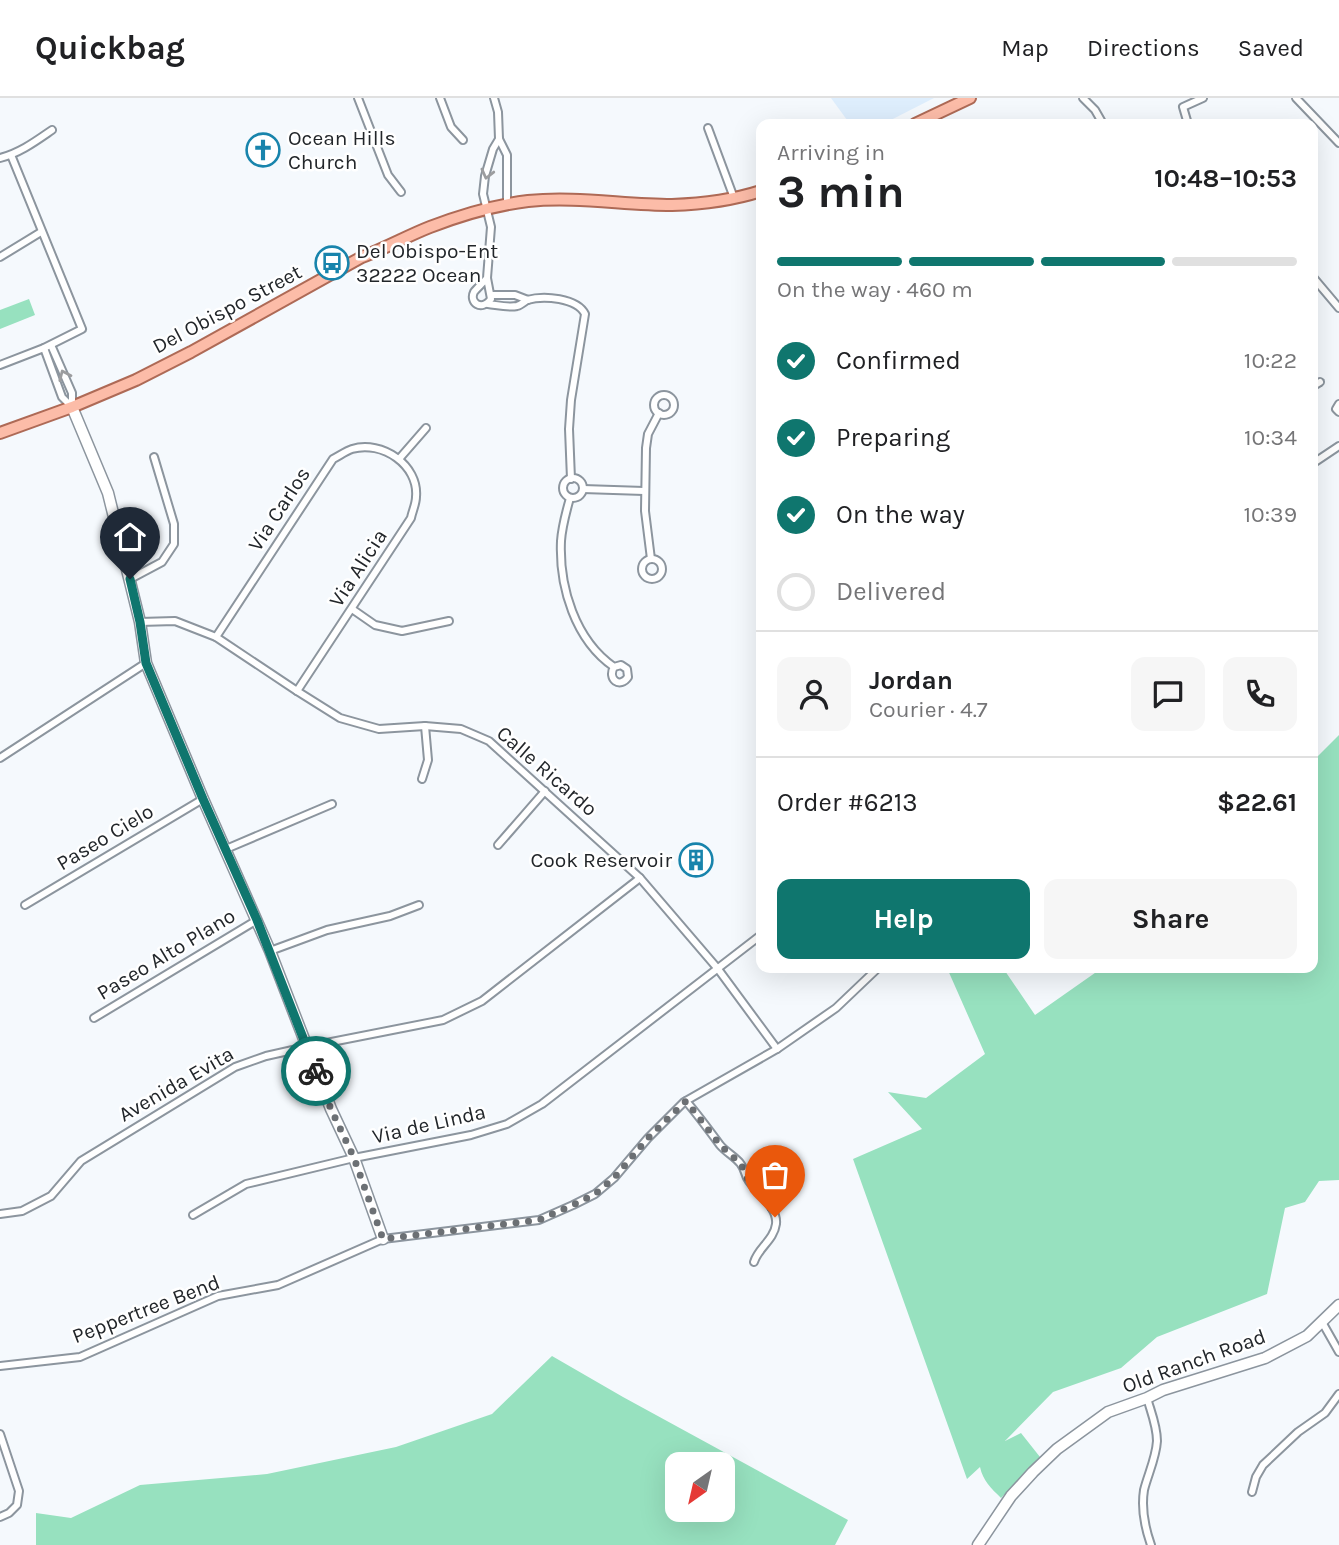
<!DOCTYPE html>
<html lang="en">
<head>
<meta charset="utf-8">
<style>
  body { margin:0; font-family:Karla,sans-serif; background:#f6f6f6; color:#202124; height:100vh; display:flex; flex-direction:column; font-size:26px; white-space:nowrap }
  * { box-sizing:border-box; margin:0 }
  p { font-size:23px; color:#757577 }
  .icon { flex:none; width:38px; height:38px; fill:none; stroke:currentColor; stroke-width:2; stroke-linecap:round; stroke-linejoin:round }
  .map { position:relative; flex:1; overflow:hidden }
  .side { position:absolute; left:756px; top:21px; width:562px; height:854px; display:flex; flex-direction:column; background:#fff; border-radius:14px; box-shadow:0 7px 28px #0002 }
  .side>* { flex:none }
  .needle { width:46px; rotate:214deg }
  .buttons { position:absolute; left:665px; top:1354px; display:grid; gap:14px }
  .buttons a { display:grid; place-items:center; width:70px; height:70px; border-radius:14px; background:#fff; box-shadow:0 7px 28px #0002; font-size:35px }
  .pin { position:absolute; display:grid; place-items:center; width:60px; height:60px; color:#fff; margin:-72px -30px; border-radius:50% 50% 50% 0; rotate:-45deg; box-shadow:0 0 7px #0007 }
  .pin .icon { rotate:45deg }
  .courier { position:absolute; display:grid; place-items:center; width:70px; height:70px; margin:-35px; border:5px solid #0f766e; border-radius:50%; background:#fff; color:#222; box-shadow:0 2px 9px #0007 }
  .overview em { font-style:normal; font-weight:700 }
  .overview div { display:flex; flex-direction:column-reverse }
  .overview { display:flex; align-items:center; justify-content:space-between; height:119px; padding:0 21px }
  h1 { font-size:46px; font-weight:700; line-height:52px }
  .bar { display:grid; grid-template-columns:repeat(4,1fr); gap:10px 7px; align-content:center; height:84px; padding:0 21px }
  .bar i { height:9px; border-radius:5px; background:#e0e0e0 }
  .bar .selected { background:#0f766e }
  .bar p { grid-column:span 4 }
  .line { display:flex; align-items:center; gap:18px; padding:0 21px; border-top:2px solid #e0e0e0 }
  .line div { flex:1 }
  .round { display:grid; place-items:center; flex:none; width:74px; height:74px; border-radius:14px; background:#f6f6f6 }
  ol { padding:0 21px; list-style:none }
  li { display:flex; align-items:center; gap:21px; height:77px }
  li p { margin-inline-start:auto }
  li .icon { padding:7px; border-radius:50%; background:#0f766e; color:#fff; stroke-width:4 }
  li:last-child { color:#757577 }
  li i { width:38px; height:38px; border:4px solid #e0e0e0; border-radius:50% }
  .primary-button { display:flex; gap:14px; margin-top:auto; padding:14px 21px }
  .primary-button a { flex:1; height:80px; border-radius:14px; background:#0f766e; color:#fff; font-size:28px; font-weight:700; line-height:80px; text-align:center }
  .primary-button a+a { background:#f6f6f6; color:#202124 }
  header { display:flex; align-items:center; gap:42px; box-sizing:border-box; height:98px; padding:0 35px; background:#fff; border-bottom:2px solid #e0e0e0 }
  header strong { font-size:33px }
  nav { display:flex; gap:38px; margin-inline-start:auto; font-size:24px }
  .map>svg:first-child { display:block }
  .built { fill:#deeefd }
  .green { fill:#97e1bf; fill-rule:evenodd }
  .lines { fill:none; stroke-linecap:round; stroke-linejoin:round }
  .street-casing { stroke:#8c959e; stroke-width:10 }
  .secondary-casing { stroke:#8c959e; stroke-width:13 }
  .primary-casing { stroke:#ae6a56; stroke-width:14 }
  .street { stroke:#fff; stroke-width:6 }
  .secondary { stroke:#fff; stroke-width:10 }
  .primary { stroke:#fcbca8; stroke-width:10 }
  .oneway { stroke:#9c9d9f }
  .done { stroke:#6c7074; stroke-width:7; stroke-dasharray:0 12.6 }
  .route { stroke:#0f766e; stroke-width:9 }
  .labels { text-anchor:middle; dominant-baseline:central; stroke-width:5; stroke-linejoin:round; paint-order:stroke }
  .poi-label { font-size:21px; fill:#22262a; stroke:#fff; text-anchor:start }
  .street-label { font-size:21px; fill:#22262a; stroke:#fff }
</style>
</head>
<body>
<header>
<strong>Quickbag</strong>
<nav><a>Map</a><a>Directions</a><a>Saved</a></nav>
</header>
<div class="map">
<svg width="1339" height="1447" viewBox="0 0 1339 1447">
  <rect width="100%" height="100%" fill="#f5f9fd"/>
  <polygon class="built" points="831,0 934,0 883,26 850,26"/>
  <g class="green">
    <polygon points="29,201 35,217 0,231 0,212"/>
    <path d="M1339,637V1082L1319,1083L1305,1104L1285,1110L1267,1196L1157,1239L1121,1270L1053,1294L1005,1343L1021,1335L1040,1359L1001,1400C991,1390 983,1383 980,1369L967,1381L853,1061L922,1031L888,994L926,1000L985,956L947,870H1003L1035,917L1102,870H1312L1313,663Z"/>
    <path d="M552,1258L623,1299L848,1422L835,1447H36V1415L71,1420L140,1387L267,1376L396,1349L492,1316ZM677,1367H723V1412H677Z"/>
  </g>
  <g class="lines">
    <defs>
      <g id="street">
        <polyline points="358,0 388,77 401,94"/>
        <polyline points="440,0 451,29 463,42"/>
        <polyline points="494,0 498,14 499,41 507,57 507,107"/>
        <polyline points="1083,0 1095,12 1103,26"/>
        <polyline points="1296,0 1339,45"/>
        <polyline points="1188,26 1183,9 1203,0"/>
        <polyline points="708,30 734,100"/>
        <path d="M0,60C20,55 36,43 52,32"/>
        <polyline points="0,159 41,134"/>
        <polyline points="1312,178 1339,210"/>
        <path d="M487,180C483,185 477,190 474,194C469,204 481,214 491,201L487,180L491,129L483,96L485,78L493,51L499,41"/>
        <polyline points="491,197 515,197 528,202"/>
        <path d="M488,206C497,207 508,210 517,208C521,207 524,204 527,202C544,197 577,200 585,216L571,302L569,331L571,381"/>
        <polyline points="51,247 72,295 72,309"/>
        <polyline points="44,250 62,299 72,309"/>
        <polyline points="0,267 44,250 82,231 11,57"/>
        <polyline points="1312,289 1320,284"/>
        <circle cx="664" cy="307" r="10"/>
        <polyline points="1339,306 1336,311 1339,314"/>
        <polyline points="399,361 426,330"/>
        <polyline points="1312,366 1339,348"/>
        <circle cx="573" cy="390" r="10"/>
        <polyline points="583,391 644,393"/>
        <path d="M570,400C566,414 562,428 561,443C559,489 575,542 614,569L621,567L627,571L628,579C620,591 607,581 614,569"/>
        <polyline points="651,461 645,413 646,350 648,336 659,315"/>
        <circle cx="652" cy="471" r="10"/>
        <polyline points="130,481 162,464 174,446 174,426 154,359"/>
        <polyline points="352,511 375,527 402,533 449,523"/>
        <polyline points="140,524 175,523 216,539 297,593 340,620 379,631 425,628 461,631 489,643 640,780 718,871 777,951"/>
        <path d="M216,539L333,361C339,358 346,353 352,351C382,342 419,367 416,399C416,406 412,414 411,420L297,593"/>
        <polyline points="0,660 146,565"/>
        <polyline points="422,681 428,662 425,628"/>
        <polyline points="498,747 545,693"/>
        <polyline points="226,751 332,706"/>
        <polyline points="25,807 203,701"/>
        <polyline points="270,853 327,832 390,818 419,807"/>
        <polyline points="94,920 257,822"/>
        <path d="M686,1003C698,1017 709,1032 720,1047C726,1054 734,1058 740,1065C744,1070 745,1075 747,1080C755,1095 778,1108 776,1126C774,1142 758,1150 754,1164"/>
        <polyline points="0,1116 22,1113 51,1098 81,1063 235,969 266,958 306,949 443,922 482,903 640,780"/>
        <polyline points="193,1117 246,1086 354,1060 471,1037 507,1026 542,1006 761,837"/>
        <polyline points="1322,1224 1339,1254"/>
        <polyline points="0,1268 80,1259 218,1198 278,1187 383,1141 539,1122 573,1107 595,1096 614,1080 648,1040 684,1004 777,951 836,910 878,870"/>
        <path d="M1147,1300C1151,1314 1157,1328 1157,1343C1156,1360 1148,1376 1144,1392C1141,1411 1145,1430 1151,1447"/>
        <polyline points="0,1336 19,1393 17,1407 9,1415 0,1419"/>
        <polyline points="1252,1394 1256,1379 1263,1367 1298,1334 1325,1315 1339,1296"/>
      </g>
      <g id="secondary">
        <polyline points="72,309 108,395 140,524 146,565 203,701 270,853 331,1011 354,1060 383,1141"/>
        <polyline points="978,1447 1011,1398 1033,1374 1057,1351 1108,1314 1147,1300 1163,1292 1265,1260 1307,1238 1339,1207"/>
      </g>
      <g id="primary">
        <polyline points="915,26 970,0"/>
        <path d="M0,335L72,309L136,282L191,254L362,159C386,150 407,138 430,129C461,117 496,107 528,103C576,98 624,107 672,107C702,106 733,102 761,93"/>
      </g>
    </defs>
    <use href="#street" class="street-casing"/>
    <use href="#secondary" class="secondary-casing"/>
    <use href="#primary" class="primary-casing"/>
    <use href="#street" class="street"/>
    <use href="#secondary" class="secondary"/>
    <use href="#primary" class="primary"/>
  </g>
  <defs><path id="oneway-chevron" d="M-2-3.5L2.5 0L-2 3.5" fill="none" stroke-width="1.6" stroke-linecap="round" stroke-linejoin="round" transform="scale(1.75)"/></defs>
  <g class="oneway">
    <use href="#oneway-chevron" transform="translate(487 76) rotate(104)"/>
    <use href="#oneway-chevron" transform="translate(64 277) rotate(-114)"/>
  </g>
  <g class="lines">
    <polyline class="done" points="316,973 331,1011 354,1060 383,1141 539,1122 573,1107 595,1096 614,1080 648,1040 686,1003 721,1048 741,1066 748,1082 769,1108 775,1119"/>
    <polyline class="route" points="130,481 140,524 146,565 203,701 257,822 316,973"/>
  </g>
  <defs>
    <symbol id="church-ring" viewBox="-11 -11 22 22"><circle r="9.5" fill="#fff" stroke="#1884ac" stroke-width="1.5"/><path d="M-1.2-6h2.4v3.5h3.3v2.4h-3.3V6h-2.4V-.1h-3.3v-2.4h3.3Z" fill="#1884ac"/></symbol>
    <symbol id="bus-ring" viewBox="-11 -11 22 22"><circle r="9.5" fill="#fff" stroke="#1884ac" stroke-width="1.5"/><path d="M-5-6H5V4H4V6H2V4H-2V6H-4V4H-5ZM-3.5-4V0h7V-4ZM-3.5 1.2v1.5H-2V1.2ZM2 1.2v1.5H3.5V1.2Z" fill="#1884ac"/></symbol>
    <symbol id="building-ring" viewBox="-11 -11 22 22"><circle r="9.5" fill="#fff" stroke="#1884ac" stroke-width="1.5"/><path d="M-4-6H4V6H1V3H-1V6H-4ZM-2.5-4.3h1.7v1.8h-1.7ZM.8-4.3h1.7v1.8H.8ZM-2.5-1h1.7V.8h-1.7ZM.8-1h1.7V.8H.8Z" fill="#1884ac"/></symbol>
  </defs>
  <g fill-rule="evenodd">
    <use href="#church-ring" x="244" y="33" width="38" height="38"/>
    <use href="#bus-ring" x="313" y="146" width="38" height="38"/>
    <use href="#building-ring" x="677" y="743" width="38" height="38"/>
  </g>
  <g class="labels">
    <g class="poi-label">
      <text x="288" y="40">Ocean Hills<tspan x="288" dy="24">Church</tspan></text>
      <text x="356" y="153">Del Obispo-Ent<tspan x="356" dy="24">32222 Ocean</tspan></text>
      <text x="672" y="762" text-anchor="end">Cook Reservoir</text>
    </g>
    <g class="street-label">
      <text transform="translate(227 211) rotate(-28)">Del Obispo Street</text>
      <text transform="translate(279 411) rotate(-57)">Via Carlos</text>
      <text transform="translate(358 470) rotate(-57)">Via Alicia</text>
      <text transform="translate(547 673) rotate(41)">Calle Ricardo</text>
      <text transform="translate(105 739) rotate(-31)">Paseo Cielo</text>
      <text transform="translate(166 856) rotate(-31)">Paseo Alto Plano</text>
      <text transform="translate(176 986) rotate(-30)">Avenida Evita</text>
      <text transform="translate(429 1026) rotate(-13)">Via de Linda</text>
      <text transform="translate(146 1211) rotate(-21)">Peppertree Bend</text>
      <text transform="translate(1194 1263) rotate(-20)">Old Ranch Road</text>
    </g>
  </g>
</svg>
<div class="buttons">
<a><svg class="needle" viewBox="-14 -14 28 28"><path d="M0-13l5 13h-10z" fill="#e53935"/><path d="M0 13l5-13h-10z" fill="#757577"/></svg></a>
</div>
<div class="pin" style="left:775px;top:1119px;background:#ea580c"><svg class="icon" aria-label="bag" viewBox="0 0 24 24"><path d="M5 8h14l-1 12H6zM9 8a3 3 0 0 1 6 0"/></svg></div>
<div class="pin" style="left:130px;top:481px;background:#1f2937"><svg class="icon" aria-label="home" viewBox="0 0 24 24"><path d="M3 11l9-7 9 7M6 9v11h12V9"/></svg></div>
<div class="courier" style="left:316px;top:973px"><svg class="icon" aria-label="bike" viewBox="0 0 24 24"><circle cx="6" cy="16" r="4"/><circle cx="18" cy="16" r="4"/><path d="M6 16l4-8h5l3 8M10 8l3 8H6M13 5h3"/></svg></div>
<section class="side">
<div class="overview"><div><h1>3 min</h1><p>Arriving in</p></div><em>10:48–10:53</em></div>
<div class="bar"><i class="selected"></i><i class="selected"></i><i class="selected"></i><i></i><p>On the way · 460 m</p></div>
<ol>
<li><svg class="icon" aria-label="check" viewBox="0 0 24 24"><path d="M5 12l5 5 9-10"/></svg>Confirmed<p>10:22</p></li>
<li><svg class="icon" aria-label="check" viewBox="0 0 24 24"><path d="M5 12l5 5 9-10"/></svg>Preparing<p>10:34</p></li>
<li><svg class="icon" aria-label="check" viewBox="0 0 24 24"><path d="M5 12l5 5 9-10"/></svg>On the way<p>10:39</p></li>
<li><i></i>Delivered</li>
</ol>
<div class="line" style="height:126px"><a class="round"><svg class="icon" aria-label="person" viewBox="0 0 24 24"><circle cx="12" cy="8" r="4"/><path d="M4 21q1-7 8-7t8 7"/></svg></a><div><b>Jordan</b><p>Courier · 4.7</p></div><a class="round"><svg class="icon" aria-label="chat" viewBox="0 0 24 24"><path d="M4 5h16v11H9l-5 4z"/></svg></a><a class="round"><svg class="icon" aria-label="phone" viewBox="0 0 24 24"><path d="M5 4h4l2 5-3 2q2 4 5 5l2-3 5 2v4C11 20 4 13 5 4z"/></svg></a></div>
<div class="line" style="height:91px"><div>Order #6213</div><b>$22.61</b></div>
<div class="primary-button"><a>Help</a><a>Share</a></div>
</section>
</div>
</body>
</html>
